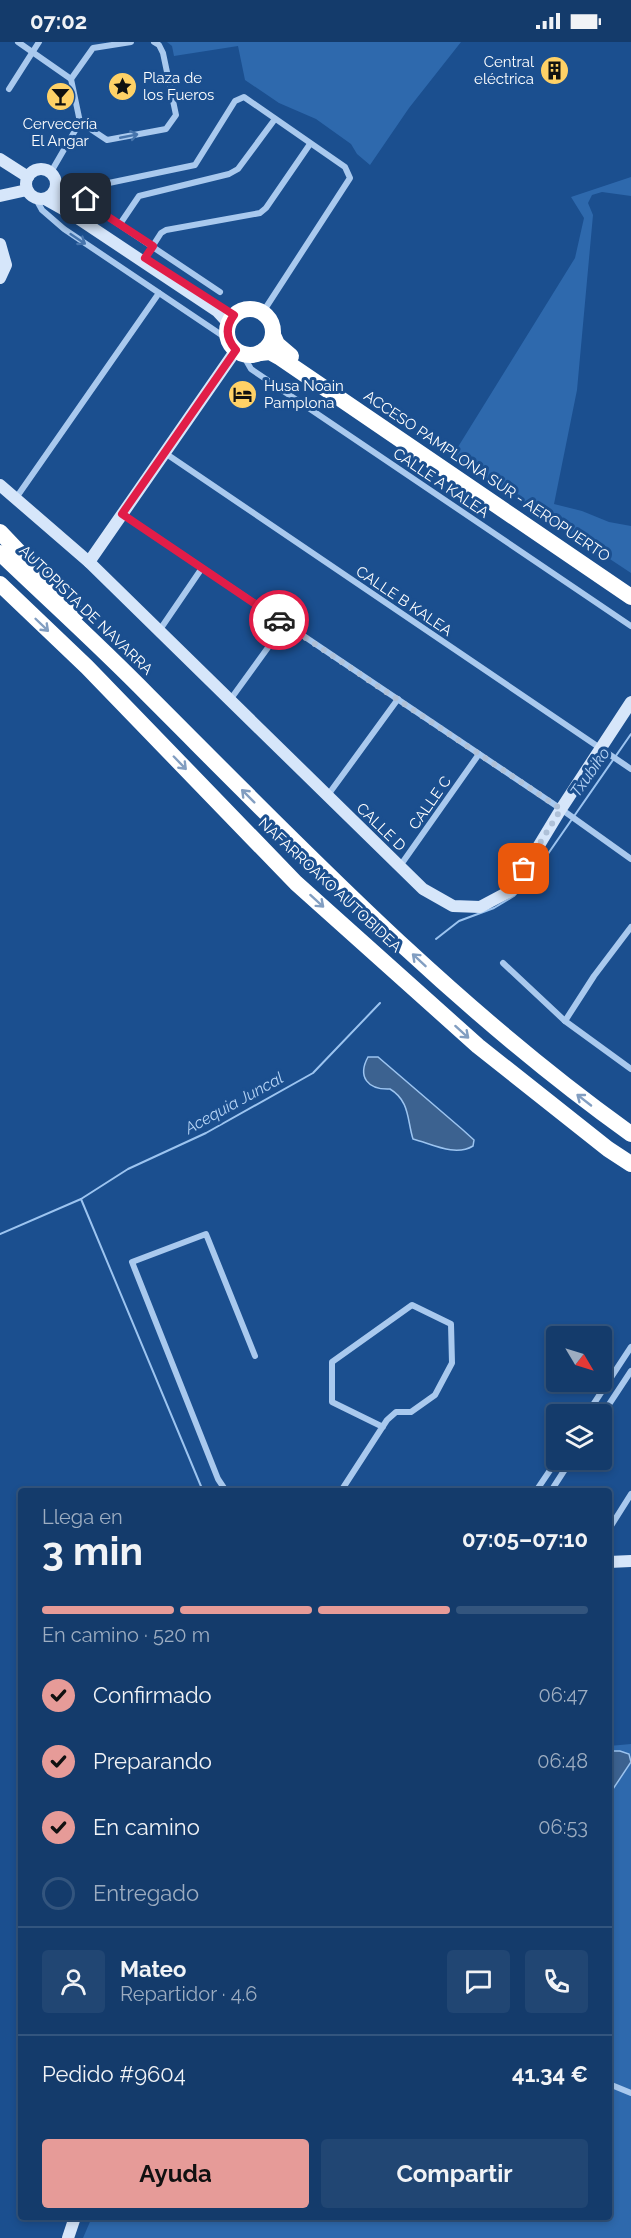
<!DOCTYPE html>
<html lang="es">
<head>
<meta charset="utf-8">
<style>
  body { margin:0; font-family:Raleway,sans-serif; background:#214673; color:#f1f3f6; height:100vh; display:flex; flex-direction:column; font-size:22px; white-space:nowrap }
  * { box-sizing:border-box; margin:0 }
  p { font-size:20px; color:#9dadc1 }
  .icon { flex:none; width:33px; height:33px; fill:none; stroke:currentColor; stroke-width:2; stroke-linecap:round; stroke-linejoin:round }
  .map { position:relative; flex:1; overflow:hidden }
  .details { position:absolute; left:18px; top:1446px; width:594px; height:732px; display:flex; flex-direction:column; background:#143b6b; border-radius:6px; box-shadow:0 3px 9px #0003,0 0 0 2px #33557e }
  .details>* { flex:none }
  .needle { width:39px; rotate:128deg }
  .tools { position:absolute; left:546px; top:1284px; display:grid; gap:12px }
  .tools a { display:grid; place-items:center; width:66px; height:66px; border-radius:6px; background:#143b6b; box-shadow:0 3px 9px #0003,0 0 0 2px #33557e; font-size:30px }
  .pin { position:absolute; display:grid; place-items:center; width:51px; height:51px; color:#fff; margin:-26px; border-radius:12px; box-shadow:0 3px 9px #0006 }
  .courier { position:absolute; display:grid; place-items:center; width:60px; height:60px; margin:-30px; border:4px solid #e11d48; border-radius:50%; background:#fff; color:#222; box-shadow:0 2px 8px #0007 }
  .headline em { font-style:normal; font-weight:700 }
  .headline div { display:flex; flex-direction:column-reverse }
  .headline { display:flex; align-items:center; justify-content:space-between; height:102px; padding:0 24px }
  h1 { font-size:39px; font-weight:700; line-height:45px }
  .bar { display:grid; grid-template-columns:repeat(4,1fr); gap:9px 6px; align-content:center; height:72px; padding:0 24px }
  .bar i { height:8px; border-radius:4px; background:#33557e }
  .bar .current { background:#e69b98 }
  .bar p { grid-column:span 4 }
  .line { display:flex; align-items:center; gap:15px; padding:0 24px; border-top:2px solid #33557e }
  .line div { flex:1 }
  .round { display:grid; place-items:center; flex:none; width:63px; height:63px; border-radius:6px; background:#214673 }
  ol { padding:0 24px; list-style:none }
  li { display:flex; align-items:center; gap:18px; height:66px }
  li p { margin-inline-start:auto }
  li .icon { padding:6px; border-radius:50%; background:#e69b98; color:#111; stroke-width:4 }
  li:last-child { color:#9dadc1 }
  li i { width:33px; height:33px; border:3px solid #33557e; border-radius:50% }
  .button { display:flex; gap:12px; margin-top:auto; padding:12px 24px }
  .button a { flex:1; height:69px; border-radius:6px; background:#e69b98; color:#111; font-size:24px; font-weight:700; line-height:69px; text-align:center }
  .button a+a { background:#214673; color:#f1f3f6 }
  .status { display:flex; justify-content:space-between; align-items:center; height:42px; padding:0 30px; background:#143b6b; direction:ltr }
  .status svg { height:16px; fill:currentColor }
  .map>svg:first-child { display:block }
  .green { fill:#2e69ad }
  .water { fill:#3c6290; stroke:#9cc4f0; stroke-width:1.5 }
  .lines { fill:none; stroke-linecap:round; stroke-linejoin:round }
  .stream { stroke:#9cc4f0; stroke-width:2 }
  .street { stroke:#a9c9ee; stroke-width:6 }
  .secondary { stroke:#d6e6fa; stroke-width:12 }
  .highway { stroke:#fff; stroke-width:16 }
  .oneway { stroke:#4674ac }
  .oneway2 { stroke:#829ec1 }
  .done { stroke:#afc1d8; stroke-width:6; stroke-dasharray:0 10.8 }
  .route { stroke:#e11d48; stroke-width:8 }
  .labels { text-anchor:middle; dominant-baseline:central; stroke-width:6; stroke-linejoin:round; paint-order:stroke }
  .poi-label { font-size:15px; fill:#fff; stroke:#1b4f8f; text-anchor:start }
  .street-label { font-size:15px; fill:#fff; stroke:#1b4f8f }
  .water-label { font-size:16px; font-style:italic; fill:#b5d3f5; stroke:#1b4f8f }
</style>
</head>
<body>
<div class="status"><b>07:02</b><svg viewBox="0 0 49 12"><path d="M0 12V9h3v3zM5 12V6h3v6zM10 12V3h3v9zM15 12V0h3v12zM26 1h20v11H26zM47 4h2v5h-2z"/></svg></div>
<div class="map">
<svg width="631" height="2196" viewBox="0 0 631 2196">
  <rect width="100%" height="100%" fill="#1b4f8f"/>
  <g class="green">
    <polygon points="167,0 461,0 409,66 370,123 357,112 351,102 316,77 279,61 245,38 238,4 174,14 172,4"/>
    <polygon points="631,135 631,154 602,150 592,153 588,161 593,173 577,348 554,462 582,469 609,480 631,484 631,531 453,413 575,216 584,176 571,155"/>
    <polygon points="631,1702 631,2196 83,2196 92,2175 609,2175 609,1704"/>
  </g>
  <g class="water">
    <path d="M368,1015H378L463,1088L474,1098L473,1104C455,1115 432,1102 413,1097C407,1078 410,1059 390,1047C368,1048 357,1035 368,1015Z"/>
    <polygon points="609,1709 620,1709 629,1712 631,1720 609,1753"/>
  </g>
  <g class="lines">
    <g class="stream">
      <polyline points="436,897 459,879 494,866 514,854 534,832 631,692"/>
      <polyline points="81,1157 203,1449"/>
      <polyline points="0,1192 81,1157 128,1127 206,1091 313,1031 380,961"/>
    </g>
    <g class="street">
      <polyline points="18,0 71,37 80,80 51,130"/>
      <polyline points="71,37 93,6 131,0"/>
      <polyline points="9,47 39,0"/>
      <polyline points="80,80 107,98 166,87 176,73 163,11 159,3 154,0"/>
      <polyline points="36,157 42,168 64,187 229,298"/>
      <polyline points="120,182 139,154 229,132 238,127 275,77"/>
      <polyline points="145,216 161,191 166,188 260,171 266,166 310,102"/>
      <polyline points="220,250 90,163 86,157 86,147 92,142 104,142 195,123 235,59 244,55 345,125 350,136 263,270"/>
      <polyline points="248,313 247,320 251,327 631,584"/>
      <polyline points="165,411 631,727"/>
      <polyline points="16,456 159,251"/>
      <polyline points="122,472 561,767 631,817"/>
      <polyline points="159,589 202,526"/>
      <polyline points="230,658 285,582"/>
      <polyline points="328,753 398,657"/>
      <polyline points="400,824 479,712"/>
      <polyline points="503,921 565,979 631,1027"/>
      <polyline points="565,979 594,934 631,885"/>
      <polyline points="587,1372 631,1305"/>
      <polyline points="602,1373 631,1329"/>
      <polyline points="226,1449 218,1437 132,1220 206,1192 255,1314"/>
      <polyline points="341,1449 387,1378 396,1370 411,1370 435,1353 452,1321 451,1282 412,1263 332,1320 332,1360 383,1385"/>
      <polyline points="536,1449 557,1418"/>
      <polyline points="551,1449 571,1418"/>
      <polyline points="609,1487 631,1452"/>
      <polyline points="609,2042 631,2051"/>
    </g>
    <g class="secondary">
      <polyline points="0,117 28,135"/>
      <circle cx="41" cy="142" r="15"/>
      <polyline points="55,149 75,169"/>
      <polyline points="0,154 27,148"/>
      <polyline points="45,157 70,171 217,269 229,282"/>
      <polyline points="0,202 6,223 0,236"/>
      <polyline points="0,443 89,520 423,847 453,864 480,865 512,848 561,767 631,660"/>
      <polyline points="89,520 236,308"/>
      <polyline points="609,1520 631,1519"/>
      <polyline points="68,2196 75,2175"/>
    </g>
    <g class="highway">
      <circle cx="250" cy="290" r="23"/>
      <polyline points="273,293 277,302 291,314"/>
      <polyline points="260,311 270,310 279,315 631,555"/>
      <polyline points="0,490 77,571"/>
      <path d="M0,511C49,558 100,604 148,653C302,807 453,965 631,1092"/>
      <polyline points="0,542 87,625 296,841 478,1004 608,1107 631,1122"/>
    </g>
  </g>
  <defs><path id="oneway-shaft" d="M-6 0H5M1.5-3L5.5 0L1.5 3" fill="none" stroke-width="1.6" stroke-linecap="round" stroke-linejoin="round" transform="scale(1.5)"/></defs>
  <g class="oneway">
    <use href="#oneway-shaft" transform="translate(129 94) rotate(-11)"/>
    <use href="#oneway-shaft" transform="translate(78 197) rotate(34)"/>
  </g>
  <g class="oneway2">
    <use href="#oneway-shaft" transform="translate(42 583) rotate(44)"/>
    <use href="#oneway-shaft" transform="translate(180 721) rotate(46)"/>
    <use href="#oneway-shaft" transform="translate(248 754) rotate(-135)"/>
    <use href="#oneway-shaft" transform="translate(317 859) rotate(42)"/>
    <use href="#oneway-shaft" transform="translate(419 918) rotate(-137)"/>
    <use href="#oneway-shaft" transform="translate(462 990) rotate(42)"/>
    <use href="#oneway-shaft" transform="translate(584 1058) rotate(-142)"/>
  </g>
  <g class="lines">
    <polyline class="done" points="279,578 561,767 524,827"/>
    <path class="route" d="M86,157L90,163L153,204L145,216L234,273C225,285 226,297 236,308L122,472L279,578"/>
  </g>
  <defs>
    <symbol id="building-disc" viewBox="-11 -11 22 22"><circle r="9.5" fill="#ffd166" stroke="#1b4f8f"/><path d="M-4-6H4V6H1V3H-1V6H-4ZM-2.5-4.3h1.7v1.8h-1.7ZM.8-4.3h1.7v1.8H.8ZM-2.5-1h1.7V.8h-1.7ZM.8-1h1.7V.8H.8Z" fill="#111"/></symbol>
    <symbol id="sight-disc" viewBox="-11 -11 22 22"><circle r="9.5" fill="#ffd166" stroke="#1b4f8f"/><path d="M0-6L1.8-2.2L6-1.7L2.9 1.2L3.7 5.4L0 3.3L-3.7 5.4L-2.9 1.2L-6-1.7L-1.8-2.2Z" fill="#111"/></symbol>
    <symbol id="bar-disc" viewBox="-11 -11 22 22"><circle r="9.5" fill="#ffd166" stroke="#1b4f8f"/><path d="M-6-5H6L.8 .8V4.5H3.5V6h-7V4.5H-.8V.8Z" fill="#111"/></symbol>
    <symbol id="hotel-disc" viewBox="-11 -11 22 22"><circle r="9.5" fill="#ffd166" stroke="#1b4f8f"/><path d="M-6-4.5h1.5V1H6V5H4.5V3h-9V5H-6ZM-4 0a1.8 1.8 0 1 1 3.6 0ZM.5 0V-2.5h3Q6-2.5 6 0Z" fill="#111"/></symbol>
  </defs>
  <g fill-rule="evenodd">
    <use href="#building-disc" x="538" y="12" width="33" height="33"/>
    <use href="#sight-disc" x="106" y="28" width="33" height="33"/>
    <use href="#bar-disc" x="44" y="38" width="33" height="33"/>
    <use href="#hotel-disc" x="226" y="336" width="33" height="33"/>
  </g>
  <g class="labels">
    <g class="poi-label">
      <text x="534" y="20" text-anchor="end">Central<tspan x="534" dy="17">eléctrica</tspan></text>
      <text x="143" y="36">Plaza de<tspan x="143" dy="17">los Fueros</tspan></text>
      <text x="60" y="82" text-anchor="middle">Cervecería<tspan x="60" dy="17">El Angar</tspan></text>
      <text x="264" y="344">Husa Noain<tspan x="264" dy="17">Pamplona</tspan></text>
    </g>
    <g class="street-label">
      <text transform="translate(487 434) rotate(34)">ACCESO PAMPLONA SUR - AEROPUERTO</text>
      <text transform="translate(441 441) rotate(34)">CALLE A KALEA</text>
      <text transform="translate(404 559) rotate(34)">CALLE B KALEA</text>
      <text transform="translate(86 568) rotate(44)">AUTOPISTA DE NAVARRA</text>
      <text transform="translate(430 761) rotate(-55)">CALLE C</text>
      <text transform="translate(381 785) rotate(44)">CALLE D</text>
      <text transform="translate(330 843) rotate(43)">NAFARROAKO AUTOBIDEA</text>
    </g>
    <g class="water-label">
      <text transform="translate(590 730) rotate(-55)">Txubiko</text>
      <text transform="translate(234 1061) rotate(-29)">Acequia Juncal</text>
    </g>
  </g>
</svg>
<div class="tools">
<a><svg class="needle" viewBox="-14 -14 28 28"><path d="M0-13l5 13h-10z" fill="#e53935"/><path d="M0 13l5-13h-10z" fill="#9dadc1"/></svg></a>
<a><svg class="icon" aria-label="layers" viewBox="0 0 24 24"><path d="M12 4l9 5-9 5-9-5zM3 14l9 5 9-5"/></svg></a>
</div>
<div class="pin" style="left:524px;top:827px;background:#ea580c"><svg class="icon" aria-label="bag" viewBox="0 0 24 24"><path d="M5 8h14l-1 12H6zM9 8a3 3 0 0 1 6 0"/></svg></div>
<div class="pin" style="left:86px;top:157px;background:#1f2937"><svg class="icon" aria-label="home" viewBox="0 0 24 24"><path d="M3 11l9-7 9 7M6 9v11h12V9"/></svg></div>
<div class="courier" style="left:279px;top:578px"><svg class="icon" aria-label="car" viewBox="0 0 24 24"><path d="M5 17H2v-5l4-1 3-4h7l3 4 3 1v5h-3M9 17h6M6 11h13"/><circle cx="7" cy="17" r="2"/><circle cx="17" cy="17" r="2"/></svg></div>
<section class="details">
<div class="headline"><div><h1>3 min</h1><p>Llega en</p></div><em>07:05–07:10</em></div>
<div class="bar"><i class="current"></i><i class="current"></i><i class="current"></i><i></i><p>En camino · 520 m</p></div>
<ol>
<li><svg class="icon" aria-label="check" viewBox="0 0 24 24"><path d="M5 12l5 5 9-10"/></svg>Confirmado<p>06:47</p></li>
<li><svg class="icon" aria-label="check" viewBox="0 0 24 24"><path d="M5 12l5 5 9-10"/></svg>Preparando<p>06:48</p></li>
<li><svg class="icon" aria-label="check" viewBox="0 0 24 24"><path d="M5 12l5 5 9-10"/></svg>En camino<p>06:53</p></li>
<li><i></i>Entregado</li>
</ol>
<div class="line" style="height:108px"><a class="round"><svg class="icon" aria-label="person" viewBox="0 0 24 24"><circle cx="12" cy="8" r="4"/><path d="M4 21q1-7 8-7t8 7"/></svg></a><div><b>Mateo</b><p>Repartidor · 4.6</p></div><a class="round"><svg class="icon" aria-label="chat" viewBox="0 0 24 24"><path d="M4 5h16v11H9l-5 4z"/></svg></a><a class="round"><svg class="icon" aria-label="phone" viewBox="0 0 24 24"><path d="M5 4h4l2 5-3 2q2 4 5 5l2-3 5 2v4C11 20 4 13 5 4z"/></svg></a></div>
<div class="line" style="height:78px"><div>Pedido #9604</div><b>41.34 €</b></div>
<div class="button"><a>Ayuda</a><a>Compartir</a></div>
</section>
</div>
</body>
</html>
